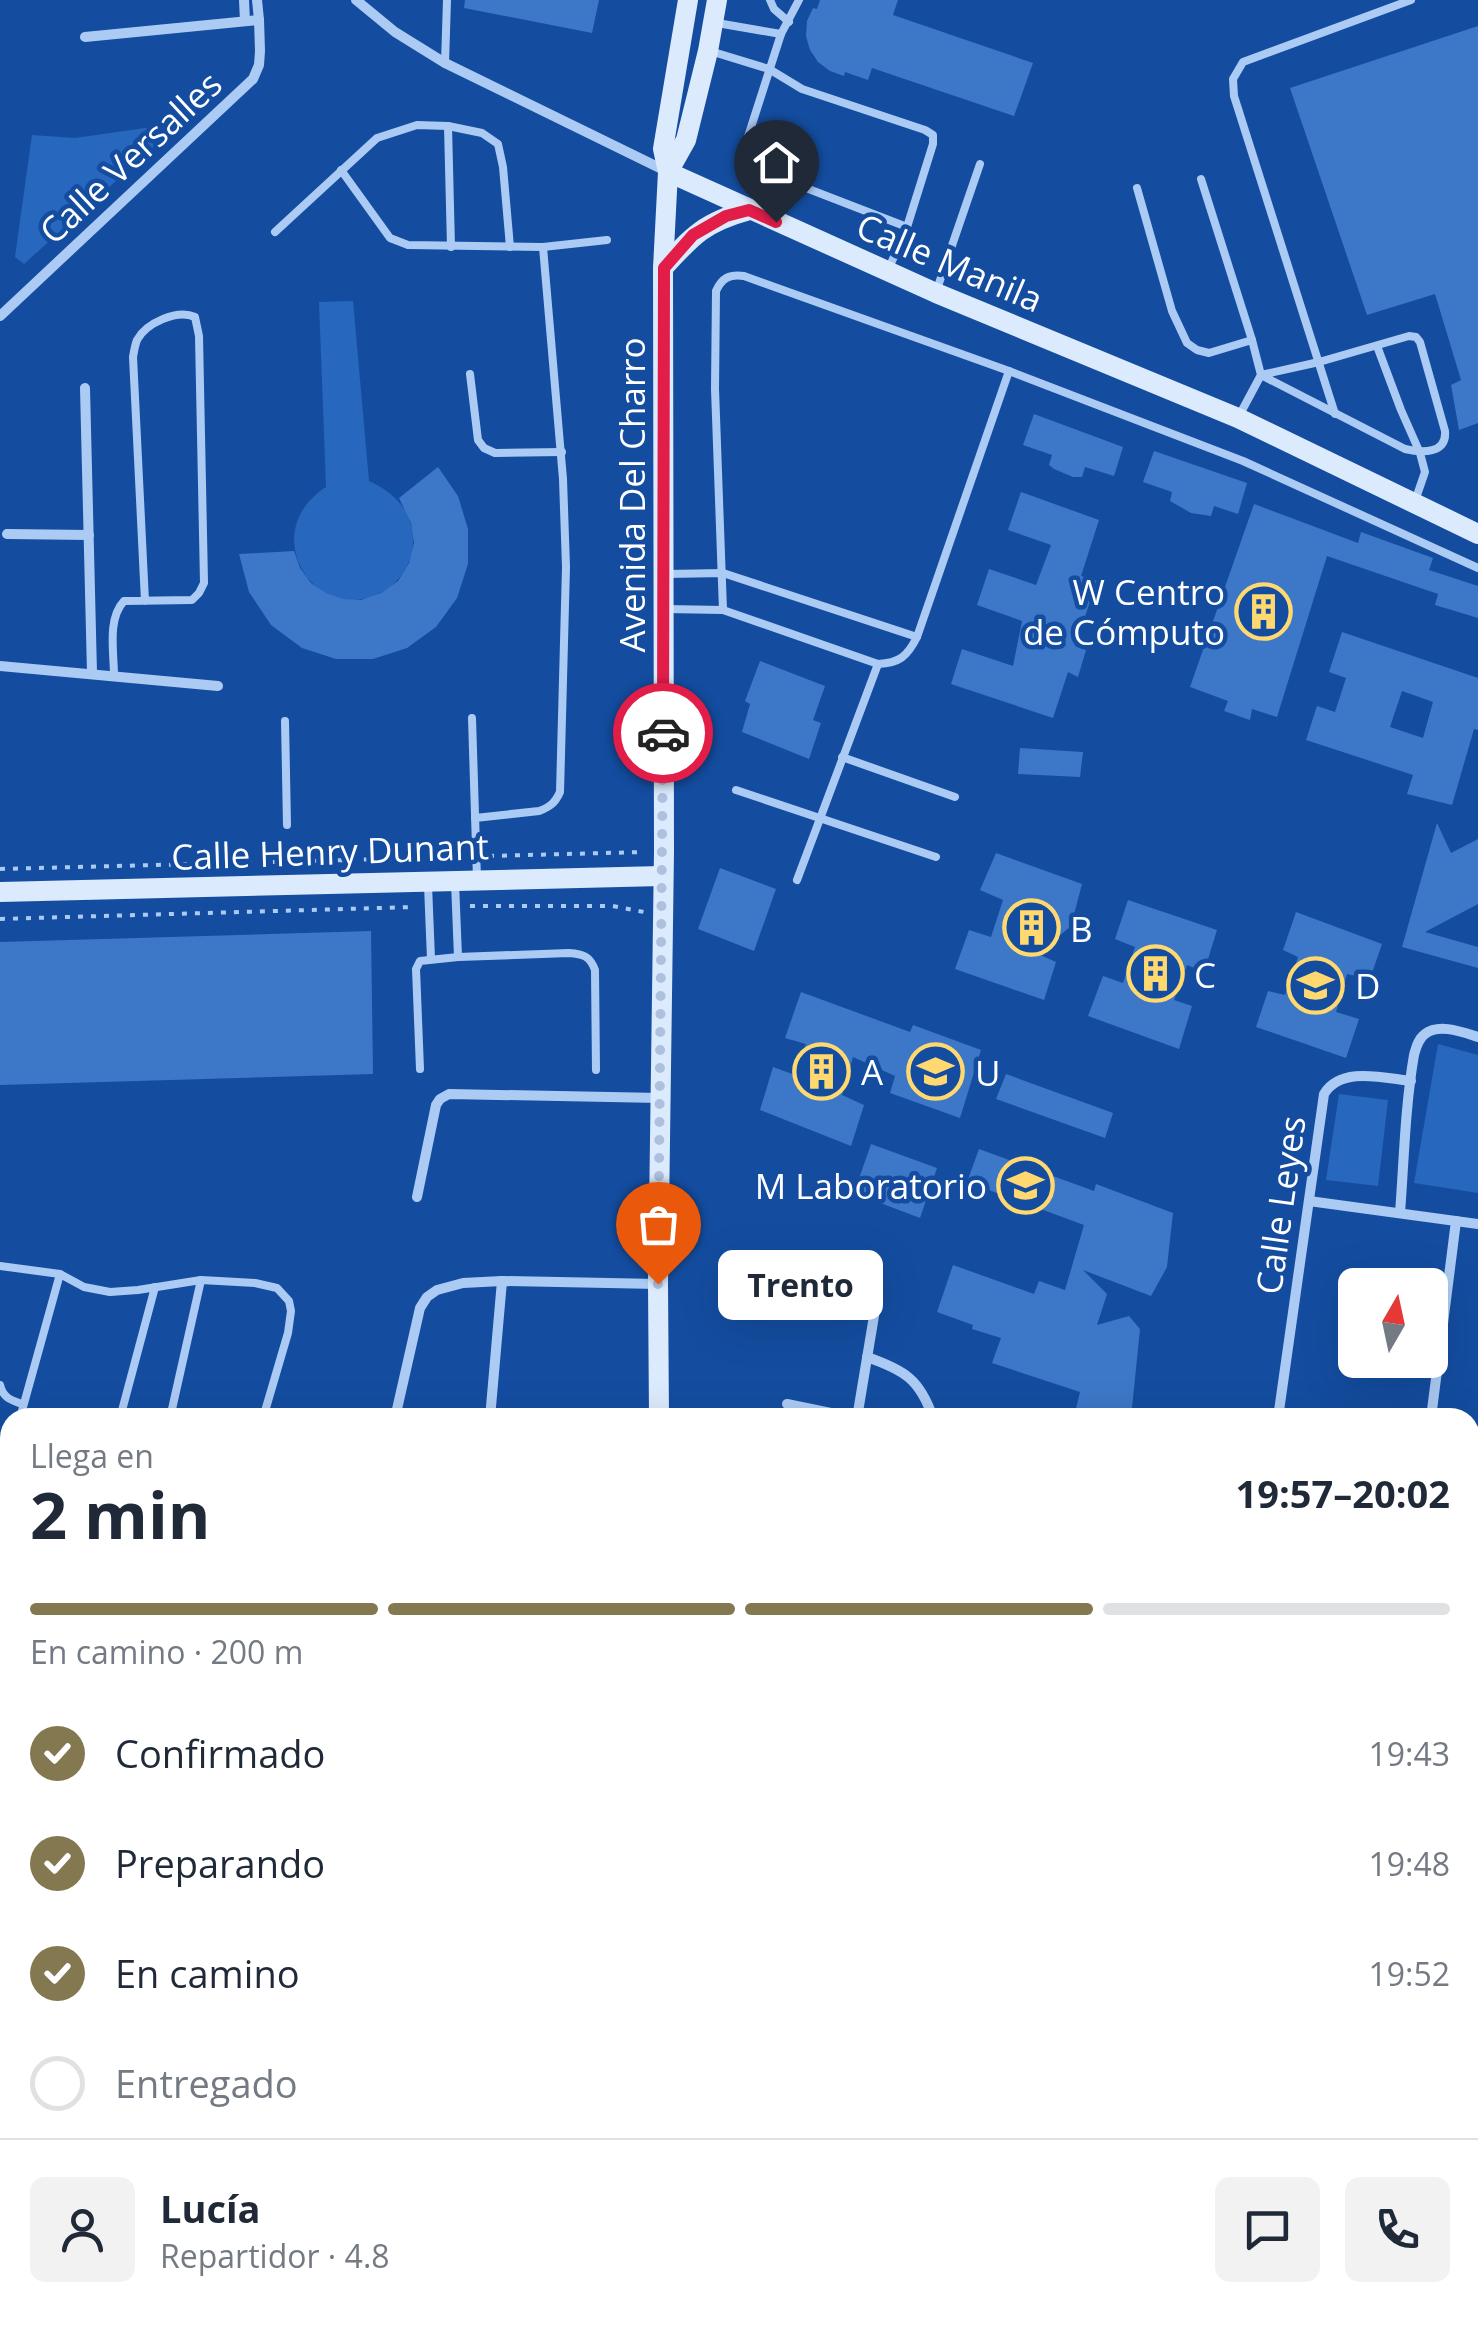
<!DOCTYPE html>
<html lang="es">
<head>
<meta charset="utf-8">
<style>
  body { margin:0; font-family:"Open Sans",sans-serif; background:#f2f2f3; color:#1f2937; height:100vh; display:flex; flex-direction:column; font-size:38px; white-space:nowrap }
  * { box-sizing:border-box; margin:0 }
  p { font-size:32px; color:#747a83 }
  .icon { flex:none; width:55px; height:55px; fill:none; stroke:currentColor; stroke-width:2; stroke-linecap:round; stroke-linejoin:round }
  .map { position:relative; flex:1; overflow:hidden }
  .sheet { position:absolute; left:0px; top:1408px; width:1480px; height:932px; display:flex; flex-direction:column; background:#fff; border-radius:30px 30px 0 0; box-shadow:0 10px 40px #0002 }
  .sheet>* { flex:none }
  .needle { width:65px; rotate:9deg }
  .buttons { position:absolute; left:1338px; top:1268px; display:grid; gap:20px }
  .buttons a { display:grid; place-items:center; width:110px; height:110px; border-radius:15px; background:#fff; box-shadow:0 10px 40px #0002; font-size:50px }
  .pin { position:absolute; display:grid; place-items:center; width:85px; height:85px; color:#fff; margin:-102px -42px; border-radius:50% 50% 50% 0; rotate:-45deg; box-shadow:0 0 10px #0007 }
  .pin .icon { rotate:45deg }
  .courier { position:absolute; display:grid; place-items:center; width:100px; height:100px; margin:-50px; border:8px solid #e11d48; border-radius:50%; background:#fff; color:#222; box-shadow:0 2px 12px #0007 }
  .bubble { position:absolute; height:70px; border-radius:15px; background:#fff; box-shadow:0 10px 40px #0002; font-size:32px; font-weight:700; line-height:70px; text-align:center }
  .summary em { font-style:normal; font-weight:700 }
  .summary div { display:flex; flex-direction:column-reverse }
  .summary { display:flex; align-items:center; justify-content:space-between; height:170px; padding:0 30px }
  h1 { font-size:65px; font-weight:700; line-height:75px }
  .bar { display:grid; grid-template-columns:repeat(4,1fr); gap:15px 10px; align-content:center; height:120px; padding:0 30px }
  .bar i { height:12px; border-radius:8px; background:#e0e1e3 }
  .bar .selected { background:#847851 }
  .bar p { grid-column:span 4 }
  .line { display:flex; align-items:center; gap:25px; padding:0 30px; border-top:2px solid #e0e1e3 }
  .line div { flex:1 }
  .round { display:grid; place-items:center; flex:none; width:105px; height:105px; border-radius:15px; background:#f2f2f3 }
  ol { padding:0 30px; list-style:none }
  li { display:flex; align-items:center; gap:30px; height:110px }
  li p { margin-inline-start:auto }
  li .icon { padding:10px; border-radius:50%; background:#847851; color:#fff; stroke-width:4 }
  li:last-child { color:#747a83 }
  li i { width:55px; height:55px; border:5px solid #e0e1e3; border-radius:50% }
  .map>svg:first-child { display:block }
  .green { fill:#2767be }
  .building { fill:#3d77c7; fill-rule:evenodd }
  .lines { fill:none; stroke-linecap:round; stroke-linejoin:round }
  .path { stroke:#accbf4; stroke-width:4; stroke-dasharray:5 8; stroke-linecap:butt }
  .lane { stroke:#accbf4; stroke-width:8 }
  .street { stroke:#accbf4; stroke-width:10 }
  .secondary { stroke:#dceafd; stroke-width:20 }
  .primary { stroke:#fafcff; stroke-width:25 }
  .done { stroke:#adc1de; stroke-width:10; stroke-dasharray:0 18 }
  .route { stroke:#e11d48; stroke-width:12 }
  .labels { text-anchor:middle; dominant-baseline:central; stroke-width:9; stroke-linejoin:round; paint-order:stroke }
  .street-label { font-size:35px; fill:#fff; stroke:#144da0 }
  .poi-label { font-size:35px; fill:#fff; stroke:#144da0; text-anchor:start }
</style>
</head>
<body>
<div class="map">
<svg width="1478" height="2339" viewBox="0 0 1478 2339">
  <rect width="100%" height="100%" fill="#144da0"/>
  <g class="green">
    <polygon points="180,123 24,264 15,257 32,135 75,138"/>
    <path d="M353,301L369,481C394,493 412,509 413,539C414,556 405,575 391,586C323,637 251,536 326,487L319,302Z"/>
    <polygon points="1438,1044 1478,1055 1478,1193 1414,1183"/>
    <polygon points="1339,1094 1388,1100 1378,1186 1326,1180"/>
  </g>
  <g class="building">
    <polygon points="465,0 599,0 592,33 464,8"/>
    <polygon points="820,0 898,0 893,15 1033,63 1014,116 872,68 868,80 845,72 844,76 830,71 818,62 810,50 806,36 807,21 813,8 817,9"/>
    <polygon points="1478,26 1478,423 1459,430 1451,385 1461,380 1435,294 1367,315 1290,88"/>
    <polygon points="1034,414 1123,447 1114,476 1085,467 1082,477 1073,477 1054,469 1049,465 1052,455 1023,445"/>
    <polygon points="1154,451 1247,483 1238,514 1214,506 1211,516 1191,513 1170,501 1172,492 1143,482"/>
    <polygon points="438,467 458,496 468,529 468,564 457,598 436,627 407,648 373,659 336,659 302,648 271,625 249,592 239,554 294,551 300,568 311,583 326,593 343,599 361,600 381,593 398,581 409,563 414,543 411,523 399,498"/>
    <polygon points="1021,492 1099,520 1081,576 1097,581 1075,646 1086,650 1078,677 1068,672 1053,718 951,684 962,649 1013,666 1022,621 977,605 989,569 1036,585 1051,545 1008,530"/>
    <polygon points="1254,504 1358,543 1361,532 1433,558 1429,570 1478,586 1478,618 1435,605 1438,594 1327,556 1277,717 1252,709 1250,720 1224,711 1228,701 1190,687"/>
    <path d="M1342,632L1478,678V730L1474,729L1452,805L1407,794L1413,775L1306,740L1317,706L1335,712L1346,678L1329,672ZM1402,691L1433,702L1423,738L1390,727Z"/>
    <polygon points="760,661 825,686 813,720 821,723 809,759 742,732 750,704 745,701"/>
    <polygon points="1020,748 1083,752 1080,777 1018,774"/>
    <polygon points="1437,823 1451,853 1478,839 1478,904 1425,932 1478,947 1478,968 1402,947"/>
    <polygon points="996,853 1082,884 1071,926 1038,954 1056,962 1044,1000 955,969 969,930 991,937 1003,900 980,890"/>
    <polygon points="720,868 776,889 754,951 698,929"/>
    <polygon points="1128,900 1217,930 1204,972 1187,965 1174,1000 1192,1006 1179,1049 1088,1016 1103,976 1123,983 1135,947 1115,939"/>
    <polygon points="1296,912 1382,944 1370,979 1347,974 1336,1012 1359,1019 1346,1058 1256,1027 1268,991 1285,995 1298,957 1283,950"/>
    <polygon points="371,931 373,1074 0,1085 0,942"/>
    <polygon points="801,992 910,1032 913,1025 981,1050 960,1118 890,1093 895,1076 853,1057 842,1095 864,1105 851,1146 760,1110 773,1067 795,1075 806,1044 785,1038"/>
    <polygon points="1006,1074 1113,1113 1105,1138 996,1099"/>
    <polygon points="871,1144 937,1168 920,1218 854,1193"/>
    <polygon points="979,1149 1094,1191 1096,1184 1173,1213 1167,1267 1151,1296 1083,1270 1107,1294 1097,1325 1129,1316 1140,1329 1131,1418 1087,1418 1075,1413 1080,1392 992,1363 1001,1338 972,1329 973,1325 937,1312 953,1265 1034,1294 1039,1281 1065,1290 1084,1225 967,1182"/>
  </g>
  <g class="lines">
    <g class="path">
      <polyline points="489,856 644,852"/>
      <polyline points="0,869 464,857"/>
      <polyline points="470,906 613,906 644,912"/>
      <polyline points="0,919 415,907"/>
      <polyline points="440,2330 458,2339"/>
      <polyline points="114,2339 116,2330"/>
    </g>
    <g class="lane">
      <polyline points="770,0 774,9 789,22"/>
      <path d="M799,0L781,34L745,146C745,156 746,161 754,168L907,227L889,268"/>
      <polyline points="717,23 781,34"/>
      <polyline points="710,51 769,69 802,89 925,130 933,135 933,144 907,227"/>
      <polyline points="445,63 447,0"/>
      <polyline points="448,126 451,247"/>
      <path d="M341,170L390,238L408,245L543,247L563,479L566,567L560,792C555,803 550,807 539,811L475,818"/>
      <polyline points="1201,179 1252,340"/>
      <polyline points="1137,188 1172,311 1187,343 1197,350 1209,353 1252,340 1261,375 1239,416"/>
      <polyline points="275,232 377,138 417,125 448,126 482,133 498,144 503,167 510,247"/>
      <polyline points="543,247 607,240"/>
      <polyline points="936,292 980,164"/>
      <path d="M1409,336L1416,337L1420,342L1445,431C1447,454 1422,453 1405,449L1261,375L1319,362Z"/>
      <polyline points="1377,346 1401,410 1420,453 1425,472 1415,501"/>
      <polyline points="470,374 478,440 484,448 495,453 562,452"/>
      <polyline points="1335,414 1234,96 1233,79 1243,62 1411,0"/>
      <polyline points="667,574 723,573 917,637"/>
      <path d="M665,609L723,610L878,664C899,663 907,657 917,637L1009,371"/>
      <path d="M723,610L715,389L716,291C722,278 729,274 744,276L1009,371L1243,461L1478,568"/>
      <path d="M114,676C114,653 107,619 124,601L192,600L199,593L204,583L199,336L195,317C177,309 146,323 137,340C135,345 134,351 133,357L145,601"/>
      <polyline points="472,718 477,879"/>
      <polyline points="285,721 287,825"/>
      <polyline points="842,757 955,797"/>
      <polyline points="736,790 936,857"/>
      <polyline points="797,880 878,664"/>
      <polyline points="455,882 458,957"/>
      <polyline points="428,885 431,959"/>
      <path d="M420,1069L416,969L420,961L458,957L569,953C583,954 590,956 595,970L596,1070"/>
      <polyline points="0,1266 60,1274 84,1287 110,1292 138,1290 201,1280 255,1283 277,1288 289,1301 291,1311 288,1333 263,1418"/>
      <path d="M0,1385C3,1398 11,1400 22,1404"/>
      <polyline points="20,1418 60,1274"/>
      <polyline points="120,1418 155,1287"/>
      <polyline points="170,1418 201,1280"/>
      <polyline points="0,1512 10,1464"/>
      <polyline points="0,1562 10,1566"/>
      <polyline points="0,1975 10,1979"/>
      <polyline points="1470,2190 1478,2190"/>
      <polyline points="0,2191 10,2191"/>
      <polyline points="1470,2208 1478,2208"/>
      <polyline points="0,2213 10,2213"/>
      <polyline points="1419,2331 1437,2339"/>
      <polyline points="655,2336 743,2338 756,2330"/>
      <polyline points="25,2339 25,2330"/>
      <polyline points="1468,2339 1478,2320"/>
    </g>
    <g class="street">
      <polyline points="244,0 245,21"/>
      <polyline points="257,0 259,20"/>
      <polyline points="356,0 395,32 445,63 668,172"/>
      <polyline points="0,316 253,79 259,65 260,51 259,20 85,37"/>
      <polyline points="85,388 92,673"/>
      <polyline points="7,534 89,535"/>
      <polyline points="0,666 218,686"/>
      <polyline points="417,1197 436,1105 440,1099 449,1094 660,1098"/>
      <polyline points="1309,1201 1478,1224"/>
      <path d="M1400,1213C1404,1161 1405,1107 1414,1055C1416,1048 1418,1039 1425,1034C1439,1023 1462,1032 1478,1037"/>
      <path d="M867,1357C904,1370 920,1379 933,1418"/>
      <polyline points="787,1404 855,1418"/>
      <polyline points="395,1418 420,1308 427,1297 437,1290 463,1283 502,1281 658,1284"/>
      <polyline points="490,1418 502,1281"/>
      <polyline points="857,1418 878,1292"/>
      <path d="M1278,1418L1324,1094C1341,1066 1383,1078 1411,1081"/>
      <polyline points="1431,1418 1456,1221"/>
      <polyline points="0,1616 10,1617"/>
      <polyline points="0,1773 10,1773"/>
      <polyline points="1470,1874 1478,1874"/>
      <polyline points="53,2339 53,2330"/>
      <polyline points="1050,2339 1050,2330"/>
      <polyline points="1415,2339 1419,2330"/>
    </g>
    <g class="secondary">
      <polyline points="668,172 936,293 1238,418 1478,534"/>
      <polyline points="668,172 663,149 688,0"/>
      <path d="M663,268C693,235 705,222 749,210"/>
      <polyline points="0,892 662,876"/>
      <polyline points="659,1418 658,1284 664,851 663,268 668,172 686,140 708,51 717,0"/>
      <polyline points="655,2339 656,2330"/>
    </g>
    <g class="primary">
      <polyline points="0,2167 10,2168"/>
      <polyline points="1470,2170 1478,2170"/>
      <polyline points="0,2230 10,2230"/>
      <polyline points="1470,2232 1478,2232"/>
    </g>
  </g>
  <g class="lines">
    <polyline class="done" points="658,1284 663,733"/>
    <polyline class="route" points="663,733 664,268 693,235 726,216 749,210 776,222"/>
  </g>
  <defs>
    <symbol id="building-ring" viewBox="-11 -11 22 22"><circle r="9.5" fill="#144da0" stroke="#ffd970" stroke-width="1.5"/><path d="M-4-6H4V6H1V3H-1V6H-4ZM-2.5-4.3h1.7v1.8h-1.7ZM.8-4.3h1.7v1.8H.8ZM-2.5-1h1.7V.8h-1.7ZM.8-1h1.7V.8H.8Z" fill="#ffd970"/></symbol>
    <symbol id="university-ring" viewBox="-11 -11 22 22"><circle r="9.5" fill="#144da0" stroke="#ffd970" stroke-width="1.5"/><path d="M0-5L7-2L0 1L-7-2ZM-4 1L0 2.5L4 1V4Q0 6-4 4Z" fill="#ffd970"/></symbol>
    <symbol id="school-ring" viewBox="-11 -11 22 22"><circle r="9.5" fill="#144da0" stroke="#ffd970" stroke-width="1.5"/><path d="M0-5L7-2L0 1L-7-2ZM-4 1L0 2.5L4 1V4Q0 6-4 4Z" fill="#ffd970"/></symbol>
  </defs>
  <g fill-rule="evenodd">
    <use href="#building-ring" x="1232" y="580" width="63" height="63"/>
    <use href="#building-ring" x="1000" y="896" width="63" height="63"/>
    <use href="#building-ring" x="1124" y="942" width="63" height="63"/>
    <use href="#university-ring" x="1284" y="954" width="63" height="63"/>
    <use href="#building-ring" x="790" y="1040" width="63" height="63"/>
    <use href="#school-ring" x="904" y="1040" width="63" height="63"/>
    <use href="#school-ring" x="994" y="1154" width="63" height="63"/>
  </g>
  <g class="labels">
    <g class="street-label">
      <text transform="translate(130 157) rotate(-43)">Calle Versalles</text>
      <text transform="translate(950 262) rotate(23)">Calle Manila</text>
      <text transform="translate(631 495) rotate(-90)">Avenida Del Charro</text>
      <text transform="translate(330 851) rotate(-2)">Calle Henry Dunant</text>
      <text transform="translate(1280 1205) rotate(-82)">Calle Leyes</text>
    </g>
    <g class="poi-label">
      <text x="1225" y="591" text-anchor="end">W Centro<tspan x="1225" dy="40">de Cómputo</tspan></text>
      <text x="1070" y="928">B</text>
      <text x="1194" y="974">C</text>
      <text x="1355" y="985">D</text>
      <text x="861" y="1071">A</text>
      <text x="975" y="1072">U</text>
      <text x="987" y="1185" text-anchor="end">M Laboratorio</text>
    </g>
  </g>
</svg>
<div class="buttons">
<a><svg class="needle" viewBox="-14 -14 28 28"><path d="M0-13l5 13h-10z" fill="#e53935"/><path d="M0 13l5-13h-10z" fill="#747a83"/></svg></a>
</div>
<div class="pin" style="left:658px;top:1284px;background:#ea580c"><svg class="icon" aria-label="bag" viewBox="0 0 24 24"><path d="M5 8h14l-1 12H6zM9 8a3 3 0 0 1 6 0"/></svg></div>
<div class="pin" style="left:776px;top:222px;background:#1f2937"><svg class="icon" aria-label="home" viewBox="0 0 24 24"><path d="M3 11l9-7 9 7M6 9v11h12V9"/></svg></div>
<div class="courier" style="left:663px;top:733px"><svg class="icon" aria-label="car" viewBox="0 0 24 24"><path d="M5 17H2v-5l4-1 3-4h7l3 4 3 1v5h-3M9 17h6M6 11h13"/><circle cx="7" cy="17" r="2"/><circle cx="17" cy="17" r="2"/></svg></div>
<div class="bubble" style="left:718px;top:1250px;width:165px">Trento</div>
<section class="sheet">
<div class="summary"><div><h1>2 min</h1><p>Llega en</p></div><em>19:57–20:02</em></div>
<div class="bar"><i class="selected"></i><i class="selected"></i><i class="selected"></i><i></i><p>En camino · 200 m</p></div>
<ol>
<li><svg class="icon" aria-label="check" viewBox="0 0 24 24"><path d="M5 12l5 5 9-10"/></svg>Confirmado<p>19:43</p></li>
<li><svg class="icon" aria-label="check" viewBox="0 0 24 24"><path d="M5 12l5 5 9-10"/></svg>Preparando<p>19:48</p></li>
<li><svg class="icon" aria-label="check" viewBox="0 0 24 24"><path d="M5 12l5 5 9-10"/></svg>En camino<p>19:52</p></li>
<li><i></i>Entregado</li>
</ol>
<div class="line" style="height:180px"><a class="round"><svg class="icon" aria-label="person" viewBox="0 0 24 24"><circle cx="12" cy="8" r="4"/><path d="M4 21q1-7 8-7t8 7"/></svg></a><div><b>Lucía</b><p>Repartidor · 4.8</p></div><a class="round"><svg class="icon" aria-label="chat" viewBox="0 0 24 24"><path d="M4 5h16v11H9l-5 4z"/></svg></a><a class="round"><svg class="icon" aria-label="phone" viewBox="0 0 24 24"><path d="M5 4h4l2 5-3 2q2 4 5 5l2-3 5 2v4C11 20 4 13 5 4z"/></svg></a></div>
</section>
</div>
</body>
</html>
